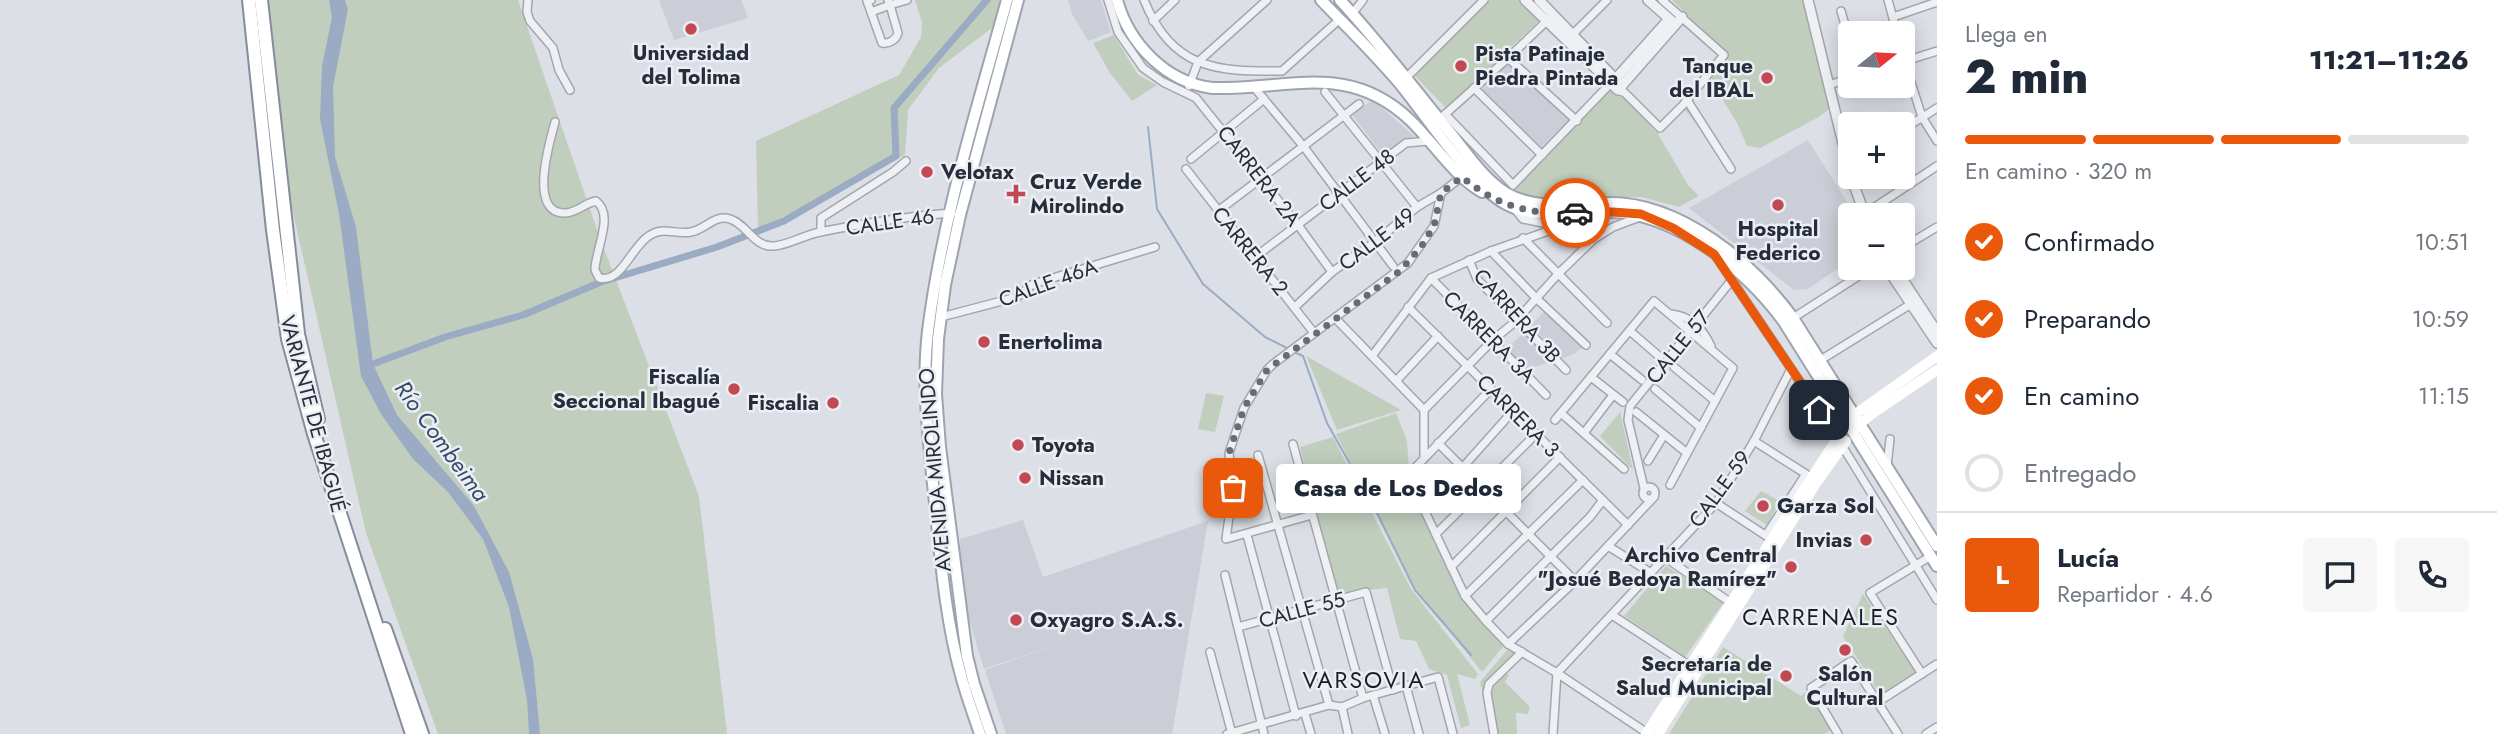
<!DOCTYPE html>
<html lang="es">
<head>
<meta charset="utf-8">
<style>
  body { margin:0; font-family:Jost,sans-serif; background:#f6f6f7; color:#1f2937; height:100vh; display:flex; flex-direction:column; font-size:26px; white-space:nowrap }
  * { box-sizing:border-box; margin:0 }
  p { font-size:23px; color:#747a83 }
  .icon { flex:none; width:38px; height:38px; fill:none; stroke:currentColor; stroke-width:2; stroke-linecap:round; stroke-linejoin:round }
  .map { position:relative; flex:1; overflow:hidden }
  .details { display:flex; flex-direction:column; background:#fff; width:560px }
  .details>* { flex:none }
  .needle { width:46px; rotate:72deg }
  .tools { position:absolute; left:1838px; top:21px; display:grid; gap:14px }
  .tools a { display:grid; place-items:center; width:77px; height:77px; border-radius:7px; background:#fff; box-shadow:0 4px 18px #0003; font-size:35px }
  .pin { position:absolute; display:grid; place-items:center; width:60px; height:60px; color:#fff; margin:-30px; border-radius:14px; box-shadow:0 4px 10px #0006 }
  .courier { position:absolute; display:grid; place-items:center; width:70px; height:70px; margin:-35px; border:5px solid #ea580c; border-radius:50%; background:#fff; color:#222; box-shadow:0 2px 9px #0007 }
  .bubble { position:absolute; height:49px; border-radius:7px; background:#fff; box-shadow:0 4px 18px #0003; font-size:23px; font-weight:800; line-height:49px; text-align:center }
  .head em { font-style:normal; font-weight:800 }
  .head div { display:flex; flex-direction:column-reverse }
  .head { display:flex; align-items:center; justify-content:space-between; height:119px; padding:0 28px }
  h1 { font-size:46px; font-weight:800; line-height:52px }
  .bar { display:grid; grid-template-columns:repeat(4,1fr); gap:10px 7px; align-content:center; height:84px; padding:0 28px }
  .bar i { height:9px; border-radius:5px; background:#e0e1e3 }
  .bar .active { background:#ea580c }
  .bar p { grid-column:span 4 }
  .line { display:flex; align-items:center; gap:18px; padding:0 28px; border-top:2px solid #e0e1e3 }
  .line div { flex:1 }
  .round { display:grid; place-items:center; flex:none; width:74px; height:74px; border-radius:7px; background:#f6f6f7 }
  ol { padding:0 28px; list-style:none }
  li { display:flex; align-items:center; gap:21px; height:77px }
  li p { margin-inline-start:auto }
  li .icon { padding:7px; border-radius:50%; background:#ea580c; color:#fff; stroke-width:4 }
  li:last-child { color:#747a83 }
  li i { width:38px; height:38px; border:4px solid #e0e1e3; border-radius:50% }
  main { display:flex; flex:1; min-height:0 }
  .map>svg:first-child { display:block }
  .built { fill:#cbced6 }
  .green { fill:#c1cebe }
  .water { fill:#9aabc3 }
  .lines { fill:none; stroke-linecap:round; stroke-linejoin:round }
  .stream { stroke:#9aabc3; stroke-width:2 }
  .canal { stroke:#9aabc3; stroke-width:7 }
  .minor-casing { stroke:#a2a6ae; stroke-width:10 }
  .tertiary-casing { stroke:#a2a6ae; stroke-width:12 }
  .primary-casing { stroke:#9da3b0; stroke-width:14 }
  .trunk-casing { stroke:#858c9b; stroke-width:16 }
  .minor { stroke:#eff0f4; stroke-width:7 }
  .tertiary { stroke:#eff0f4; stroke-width:9 }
  .secondary { stroke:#fff; stroke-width:10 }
  .primary { stroke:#fff; stroke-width:10 }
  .trunk { stroke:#fff; stroke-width:12 }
  .secondary-bridge { stroke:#fff; stroke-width:10 }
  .done { stroke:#666b76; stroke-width:7; stroke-dasharray:0 12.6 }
  .route { stroke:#ea580c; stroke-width:9 }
  .poi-dot { fill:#c24954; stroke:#ebeef3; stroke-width:2.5 }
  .labels { text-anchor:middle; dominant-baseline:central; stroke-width:5; stroke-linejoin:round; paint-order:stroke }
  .poi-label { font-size:21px; font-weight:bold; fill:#272d3a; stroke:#ebeef3; text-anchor:start }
  .street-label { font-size:21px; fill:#272d3a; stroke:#ebeef3 }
  .water-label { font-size:23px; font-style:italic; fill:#354a6b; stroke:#ebeef3 }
  .neighbourhood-label { font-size:23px; letter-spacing:2px; fill:#1a1e2b; stroke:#ebeef3 }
</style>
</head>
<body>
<main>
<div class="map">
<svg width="1937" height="734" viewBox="0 0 1937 734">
  <rect width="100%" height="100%" fill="#dcdfe5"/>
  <g class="built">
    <polygon points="659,0 741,0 748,18 674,40"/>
    <polygon points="1068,0 1101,0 1111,32 1088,41 1072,14"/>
    <polygon points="1509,62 1571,118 1539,149 1481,91"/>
    <polygon points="1373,100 1414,136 1382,154 1351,113"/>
    <polygon points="1808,140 1849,205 1851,215 1850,260 1808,289 1794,290 1689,208"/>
    <polygon points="1545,311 1584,346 1574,354 1562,358 1530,326"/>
    <polygon points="1524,332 1554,361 1527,369 1507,349"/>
    <polygon points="1023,520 1043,577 1208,521 1172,734 1006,734 985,670 1064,642 984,669 962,595 960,539"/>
  </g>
  <g class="green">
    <polygon points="267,0 518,0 601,241 699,496 727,734 438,734 366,533 288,191"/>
    <polygon points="915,0 1003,0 997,24 939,68 908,110 905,155 758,230 756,141 899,75 921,37 922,22"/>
    <polygon points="1490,0 1521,0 1540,20 1446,108 1413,74"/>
    <polygon points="1672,0 1802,0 1832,107 1819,117 1760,148 1747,146 1738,125 1711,80 1727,56"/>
    <polygon points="1114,35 1138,75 1157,85 1132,101 1110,73 1093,43"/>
    <polygon points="1610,90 1615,95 1624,96 1656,132 1685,105 1708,137 1684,109 1658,134 1688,185 1699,196 1679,207 1641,197 1534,198 1512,190"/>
    <polygon points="1306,356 1401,410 1337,430"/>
    <polygon points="1206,393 1224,396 1215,432 1198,429"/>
    <polygon points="1620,412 1633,470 1600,436"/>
    <polygon points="1396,413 1407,441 1410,481 1461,594 1505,644 1482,672 1410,581 1336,434"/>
    <polygon points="1333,437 1411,589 1478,674 1475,679 1457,674 1470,725 1461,728 1447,675 1429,669 1416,641 1400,639 1387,588 1337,593 1300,447"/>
    <polygon points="1761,491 1780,501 1767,525 1745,511"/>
    <polygon points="1666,566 1724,602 1685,657 1624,616"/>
    <polygon points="1863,594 1916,673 1881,696 1843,636"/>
    <polygon points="1723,647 1801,696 1809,690 1833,729 1824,734 1669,734"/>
    <polygon points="1509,648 1517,652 1502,670 1509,675 1505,682 1530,707 1528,714 1516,713 1517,734 1493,734 1480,682"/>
  </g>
  <polygon class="water" points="329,0 345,0 348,9 333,87 335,157 356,227 373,364 397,415 474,506 509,572 533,659 540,734 529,734 527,700 509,607 483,539 448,492 413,459 381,414 361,376 339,214 320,119 322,66 332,17"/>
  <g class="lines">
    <g class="stream">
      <polyline points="1148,127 1157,209 1203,284 1265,337 1289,349"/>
      <polyline points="1294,352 1303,356 1327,423 1372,503 1415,590 1471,655"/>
    </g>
    <polyline class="canal" points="365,367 445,337 523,315 601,282 717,247 784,221 896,156 894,108 987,0"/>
    <defs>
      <g id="minor">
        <polyline points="528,0 527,12 530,21 553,48 559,70 570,90"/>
        <polyline points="871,0 867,1 871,12 890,5 888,0"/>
        <polyline points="1108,0 1118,32 1143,68 1163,82 1196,98 1298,225 1332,272"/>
        <path d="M1144,0C1172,69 1216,72 1282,71L1340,19"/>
        <polyline points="1888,0 1897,33"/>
        <polyline points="1841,11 1850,42"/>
        <path d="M871,12L882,43C889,44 896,40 898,33L890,5L907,0"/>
        <polyline points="1352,14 1363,0"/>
        <polyline points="1893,17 1937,2"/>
        <polyline points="1153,21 1175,0"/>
        <polyline points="1573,34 1607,0"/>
        <polyline points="1902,54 1922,117 1937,141"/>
        <polyline points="1508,58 1577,121"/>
        <polyline points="1902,62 1937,51"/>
        <polyline points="1406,78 1484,0"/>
        <polyline points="1829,85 1850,78"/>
        <polyline points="1189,86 1198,62 1267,0"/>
        <polyline points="1253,86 1304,147 1393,266"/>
        <polyline points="1474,88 1542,155"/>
        <polyline points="1618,90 1625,93 1660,128 1683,105 1724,55 1662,0"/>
        <polyline points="1325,92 1417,207"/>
        <polyline points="1687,100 1731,169"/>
        <polyline points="1445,114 1513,185 1610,84"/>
        <polyline points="1442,117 1508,58 1553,15"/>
        <path d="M555,122C550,141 527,215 566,213C578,212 585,203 596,201C615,215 595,250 595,270L599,278C627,284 633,231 664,231C673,231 681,234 691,232C705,230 714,214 730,219C747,224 754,248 774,246C789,245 804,235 820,232C860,224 912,216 952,213"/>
        <polyline points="1902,130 1937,108"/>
        <polyline points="1191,159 1264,99"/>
        <polyline points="1186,169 1314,333"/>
        <polyline points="1218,211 1359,104"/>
        <polyline points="1863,215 1937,166"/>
        <polyline points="821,232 821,218 893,172 906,161"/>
        <polyline points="1523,238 1607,323"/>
        <polyline points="1902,248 1937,227"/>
        <polyline points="1491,251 1536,298 1586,345"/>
        <polyline points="1255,257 1406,143 1429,141"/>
        <polyline points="1717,258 1833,431 1937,600"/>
        <polyline points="1469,260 1477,279 1566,370"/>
        <polyline points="1431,278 1546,395"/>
        <polyline points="1295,307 1332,272 1375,242 1417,207 1441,193 1463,176"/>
        <polyline points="1408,307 1628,525"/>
        <path d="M1671,314C1693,317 1702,328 1711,346"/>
        <polyline points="941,317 1017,297 1033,284 1155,247"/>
        <polyline points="1335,318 1424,410 1424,457"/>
        <polyline points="1793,318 1871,268"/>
        <polyline points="1630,331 1660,357"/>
        <polyline points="1610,354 1642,380"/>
        <polyline points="1372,356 1431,278 1491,251 1551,230 1548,224 1523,219 1514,208"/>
        <polyline points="1819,361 1911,304"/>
        <polyline points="1674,367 1715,401"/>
        <polyline points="1591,377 1623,402"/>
        <polyline points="1397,380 1438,336"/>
        <polyline points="1491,389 1415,468 1413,480 1422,505 1465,596 1486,621 1508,644 1557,673 1647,733"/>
        <polyline points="1655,389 1701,428"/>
        <polyline points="1424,410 1493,340 1516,321 1559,273 1594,239 1613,227 1640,217"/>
        <polyline points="1636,412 1687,453"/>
        <polyline points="1561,413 1624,469"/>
        <polyline points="1555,420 1654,301 1733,368 1670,485"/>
        <polyline points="1584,433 1613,395"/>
        <polyline points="1754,441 1806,474 1766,535"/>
        <polyline points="1438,443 1575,581"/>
        <polyline points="1293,444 1363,698"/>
        <polyline points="1258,455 1329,705"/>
        <polyline points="1648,461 1664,435"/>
        <polyline points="1887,467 1890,439"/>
        <circle cx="1649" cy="493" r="6"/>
        <polyline points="1644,488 1628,420 1630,406 1731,281"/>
        <polyline points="1716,503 1768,537"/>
        <polyline points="1422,505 1463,467 1513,411"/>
        <polyline points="1312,515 1226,539 1233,488 1229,453 1244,408 1267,370 1273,364 1408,263 1434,226 1441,193"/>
        <polyline points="1436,534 1536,434"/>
        <polyline points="1247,535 1296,716"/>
        <polyline points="1608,546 1651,573"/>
        <polyline points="1666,558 1734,605"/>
        <polyline points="1451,567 1560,457"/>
        <polyline points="1225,575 1264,734"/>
        <polyline points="1465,596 1583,480"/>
        <polyline points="1612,615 1690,666"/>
        <polyline points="1486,621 1590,517 1603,500"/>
        <polyline points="1238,627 1366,592 1393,690"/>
        <polyline points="1508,644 1575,581 1654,497"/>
        <polyline points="1210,652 1232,734"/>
        <polyline points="1922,674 1870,593 1931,556"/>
        <polyline points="1406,686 1419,734"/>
        <polyline points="1373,695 1385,734"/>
        <polyline points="1878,702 1937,664"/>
        <polyline points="1342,707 1348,734"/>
        <polyline points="1305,714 1311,734"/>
        <polyline points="1227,734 1329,705 1342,707 1363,698 1438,677 1453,734"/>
        <polyline points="1494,734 1487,693 1489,684 1522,652"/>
        <polyline points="1553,734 1557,673 1716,503 1754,441 1791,369"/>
        <polyline points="1838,734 1811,688 1851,661 1898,734"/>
        <polyline points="1926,734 1937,727"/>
      </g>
      <g id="tertiary">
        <polyline points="1525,0 1618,90 1682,17"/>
        <polyline points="1539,0 1622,86"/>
        <polyline points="1648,0 1673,22"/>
        <polyline points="1808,0 1850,172"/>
        <polyline points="1612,83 1669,19"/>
        <polyline points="1851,177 1865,215"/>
        <polyline points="1887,268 1937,343"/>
        <polyline points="1895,268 1937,332"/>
      </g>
      <g id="primary">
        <path d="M1117,0C1129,44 1166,82 1212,88C1288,90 1348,61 1410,120C1435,144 1453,175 1482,192"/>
        <path d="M1321,0C1348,28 1376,55 1401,85C1426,116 1474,188 1506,204C1538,221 1577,211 1611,212C1676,213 1747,271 1784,322L1937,566"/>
        <path d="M1340,0C1380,43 1415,90 1452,135C1468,155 1484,179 1506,193C1536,211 1577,203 1610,203C1681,203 1753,263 1793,318L1937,546"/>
        <path d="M980,734C974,716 967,697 962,679C944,616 940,549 933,484C928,433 922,382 928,331C942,219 977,109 1007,0"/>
        <polyline points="991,734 974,684 967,656 940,447 936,394 938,339 945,285 960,215 1018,0"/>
      </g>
      <g id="trunk">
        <polyline points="249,0 273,230 288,339 314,434 412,734"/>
        <polyline points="261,0 298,334 318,419"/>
        <polyline points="385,629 422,734"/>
      </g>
    </defs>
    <use href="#minor" class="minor-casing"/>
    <use href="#tertiary" class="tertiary-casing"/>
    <use href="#primary" class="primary-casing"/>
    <use href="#trunk" class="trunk-casing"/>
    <use href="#minor" class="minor"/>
    <use href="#tertiary" class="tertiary"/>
    <g class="secondary">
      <polyline points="1854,429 1873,413 1937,370"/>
      <polyline points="1840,434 1854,415 1937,356"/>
      <polyline points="1646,734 1812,477"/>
      <polyline points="1658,734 1815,485"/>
    </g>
    <use href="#primary" class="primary"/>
    <use href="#trunk" class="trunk"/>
    <g class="secondary-bridge">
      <polyline points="1812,477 1840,434"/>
      <polyline points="1817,482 1846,441"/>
    </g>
  </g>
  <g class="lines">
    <path class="done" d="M1233,488L1229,453L1244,408L1267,370L1401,270L1421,247L1434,226L1441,193L1462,177C1497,206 1530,215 1575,213"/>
    <polyline class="route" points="1575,213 1612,212 1641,214 1673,228 1714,254 1819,410"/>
  </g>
  <g class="poi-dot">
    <circle cx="691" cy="29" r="7"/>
    <circle cx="1461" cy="66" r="7"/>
    <circle cx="1767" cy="78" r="7"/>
    <circle cx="927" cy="172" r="7"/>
    <path d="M1012.5 183.5h7v7h7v7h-7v7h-7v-7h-7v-7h7z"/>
    <circle cx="1778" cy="205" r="7"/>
    <circle cx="984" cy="342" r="7"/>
    <circle cx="734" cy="389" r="7"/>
    <circle cx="833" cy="403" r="7"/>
    <circle cx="1018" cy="445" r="7"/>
    <circle cx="1025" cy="478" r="7"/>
    <circle cx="1763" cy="506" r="7"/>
    <circle cx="1866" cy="540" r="7"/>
    <circle cx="1791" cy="567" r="7"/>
    <circle cx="1016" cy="620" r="7"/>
    <circle cx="1845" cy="650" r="7"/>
    <circle cx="1786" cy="676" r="7"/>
  </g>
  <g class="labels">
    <g class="poi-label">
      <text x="691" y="53" text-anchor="middle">Universidad<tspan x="691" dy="24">del Tolima</tspan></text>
      <text x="1475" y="54">Pista Patinaje<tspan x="1475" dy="24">Piedra Pintada</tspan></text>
      <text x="1753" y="66" text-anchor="end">Tanque<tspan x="1753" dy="24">del IBAL</tspan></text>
      <text x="941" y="172">Velotax</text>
      <text x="1030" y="182">Cruz Verde<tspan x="1030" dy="24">Mirolindo</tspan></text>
      <text x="1778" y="229" text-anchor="middle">Hospital<tspan x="1778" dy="24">Federico</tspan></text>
      <text x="998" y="342">Enertolima</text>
      <text x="720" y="377" text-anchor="end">Fiscalía<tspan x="720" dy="24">Seccional Ibagué</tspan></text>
      <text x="819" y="403" text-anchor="end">Fiscalia</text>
      <text x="1032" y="445">Toyota</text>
      <text x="1039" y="478">Nissan</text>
      <text x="1777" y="506">Garza Sol</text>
      <text x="1852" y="540" text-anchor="end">Invias</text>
      <text x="1777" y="555" text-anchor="end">Archivo Central<tspan x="1777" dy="24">"Josué Bedoya Ramírez"</tspan></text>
      <text x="1030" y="620">Oxyagro S.A.S.</text>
      <text x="1772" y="664" text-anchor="end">Secretaría de<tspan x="1772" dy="24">Salud Municipal</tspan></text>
      <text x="1845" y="674" text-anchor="middle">Salón<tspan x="1845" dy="24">Cultural</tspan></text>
    </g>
    <g class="street-label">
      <text transform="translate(1259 176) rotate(52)">CARRERA 2A</text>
      <text transform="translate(1357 180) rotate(-37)">CALLE 48</text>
      <text transform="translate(890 222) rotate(-8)">CALLE 46</text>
      <text transform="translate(1377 239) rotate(-37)">CALLE 49</text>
      <text transform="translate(1250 251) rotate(51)">CARRERA 2</text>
      <text transform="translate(1048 283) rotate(-20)">CALLE 46A</text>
      <text transform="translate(1517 316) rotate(48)">CARRERA 3B</text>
      <text transform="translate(1489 337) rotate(45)">CARRERA 3A</text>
      <text transform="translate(1678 347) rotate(-51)">CALLE 57</text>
      <text transform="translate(313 414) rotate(75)">VARIANTE DE IBAGUÉ</text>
      <text transform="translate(1518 416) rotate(45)">CARRERA 3</text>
      <text transform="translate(935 470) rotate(-95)">AVENIDA MIROLINDO</text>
      <text transform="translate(1720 489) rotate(-54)">CALLE 59</text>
      <text transform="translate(1302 610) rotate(-15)">CALLE 55</text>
    </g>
    <g class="water-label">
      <text transform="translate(442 441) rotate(54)">Río Combeima</text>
    </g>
    <g class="neighbourhood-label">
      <text x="1821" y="617">CARRENALES</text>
      <text x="1364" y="680">VARSOVIA</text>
    </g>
  </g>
</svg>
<div class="tools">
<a><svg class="needle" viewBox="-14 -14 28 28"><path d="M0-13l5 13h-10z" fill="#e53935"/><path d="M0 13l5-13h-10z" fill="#747a83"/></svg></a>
<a>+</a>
<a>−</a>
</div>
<div class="pin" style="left:1233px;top:488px;background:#ea580c"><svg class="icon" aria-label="bag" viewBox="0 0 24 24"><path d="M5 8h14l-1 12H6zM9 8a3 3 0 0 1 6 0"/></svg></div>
<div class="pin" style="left:1819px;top:410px;background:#1f2937"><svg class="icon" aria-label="home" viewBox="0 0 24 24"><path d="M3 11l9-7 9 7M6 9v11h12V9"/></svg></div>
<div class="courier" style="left:1575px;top:213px"><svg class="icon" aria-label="car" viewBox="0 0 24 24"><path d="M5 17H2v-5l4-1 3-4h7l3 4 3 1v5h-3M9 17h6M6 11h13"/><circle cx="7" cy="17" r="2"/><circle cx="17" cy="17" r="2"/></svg></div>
<div class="bubble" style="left:1276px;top:464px;width:245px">Casa de Los Dedos</div>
</div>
<section class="details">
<div class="head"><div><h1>2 min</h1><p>Llega en</p></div><em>11:21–11:26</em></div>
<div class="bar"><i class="active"></i><i class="active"></i><i class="active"></i><i></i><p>En camino · 320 m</p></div>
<ol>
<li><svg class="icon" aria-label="check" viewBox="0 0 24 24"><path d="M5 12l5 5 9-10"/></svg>Confirmado<p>10:51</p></li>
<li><svg class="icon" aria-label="check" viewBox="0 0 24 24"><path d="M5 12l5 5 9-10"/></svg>Preparando<p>10:59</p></li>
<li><svg class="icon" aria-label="check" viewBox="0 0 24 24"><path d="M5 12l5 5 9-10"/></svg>En camino<p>11:15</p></li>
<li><i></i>Entregado</li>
</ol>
<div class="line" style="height:126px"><b class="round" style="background:#ea580c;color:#fff">L</b><div><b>Lucía</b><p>Repartidor · 4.6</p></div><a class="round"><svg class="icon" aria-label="chat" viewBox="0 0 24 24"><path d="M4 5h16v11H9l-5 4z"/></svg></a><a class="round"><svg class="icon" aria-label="phone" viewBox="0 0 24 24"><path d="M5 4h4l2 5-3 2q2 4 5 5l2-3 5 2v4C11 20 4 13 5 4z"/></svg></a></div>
</section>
</main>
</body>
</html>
